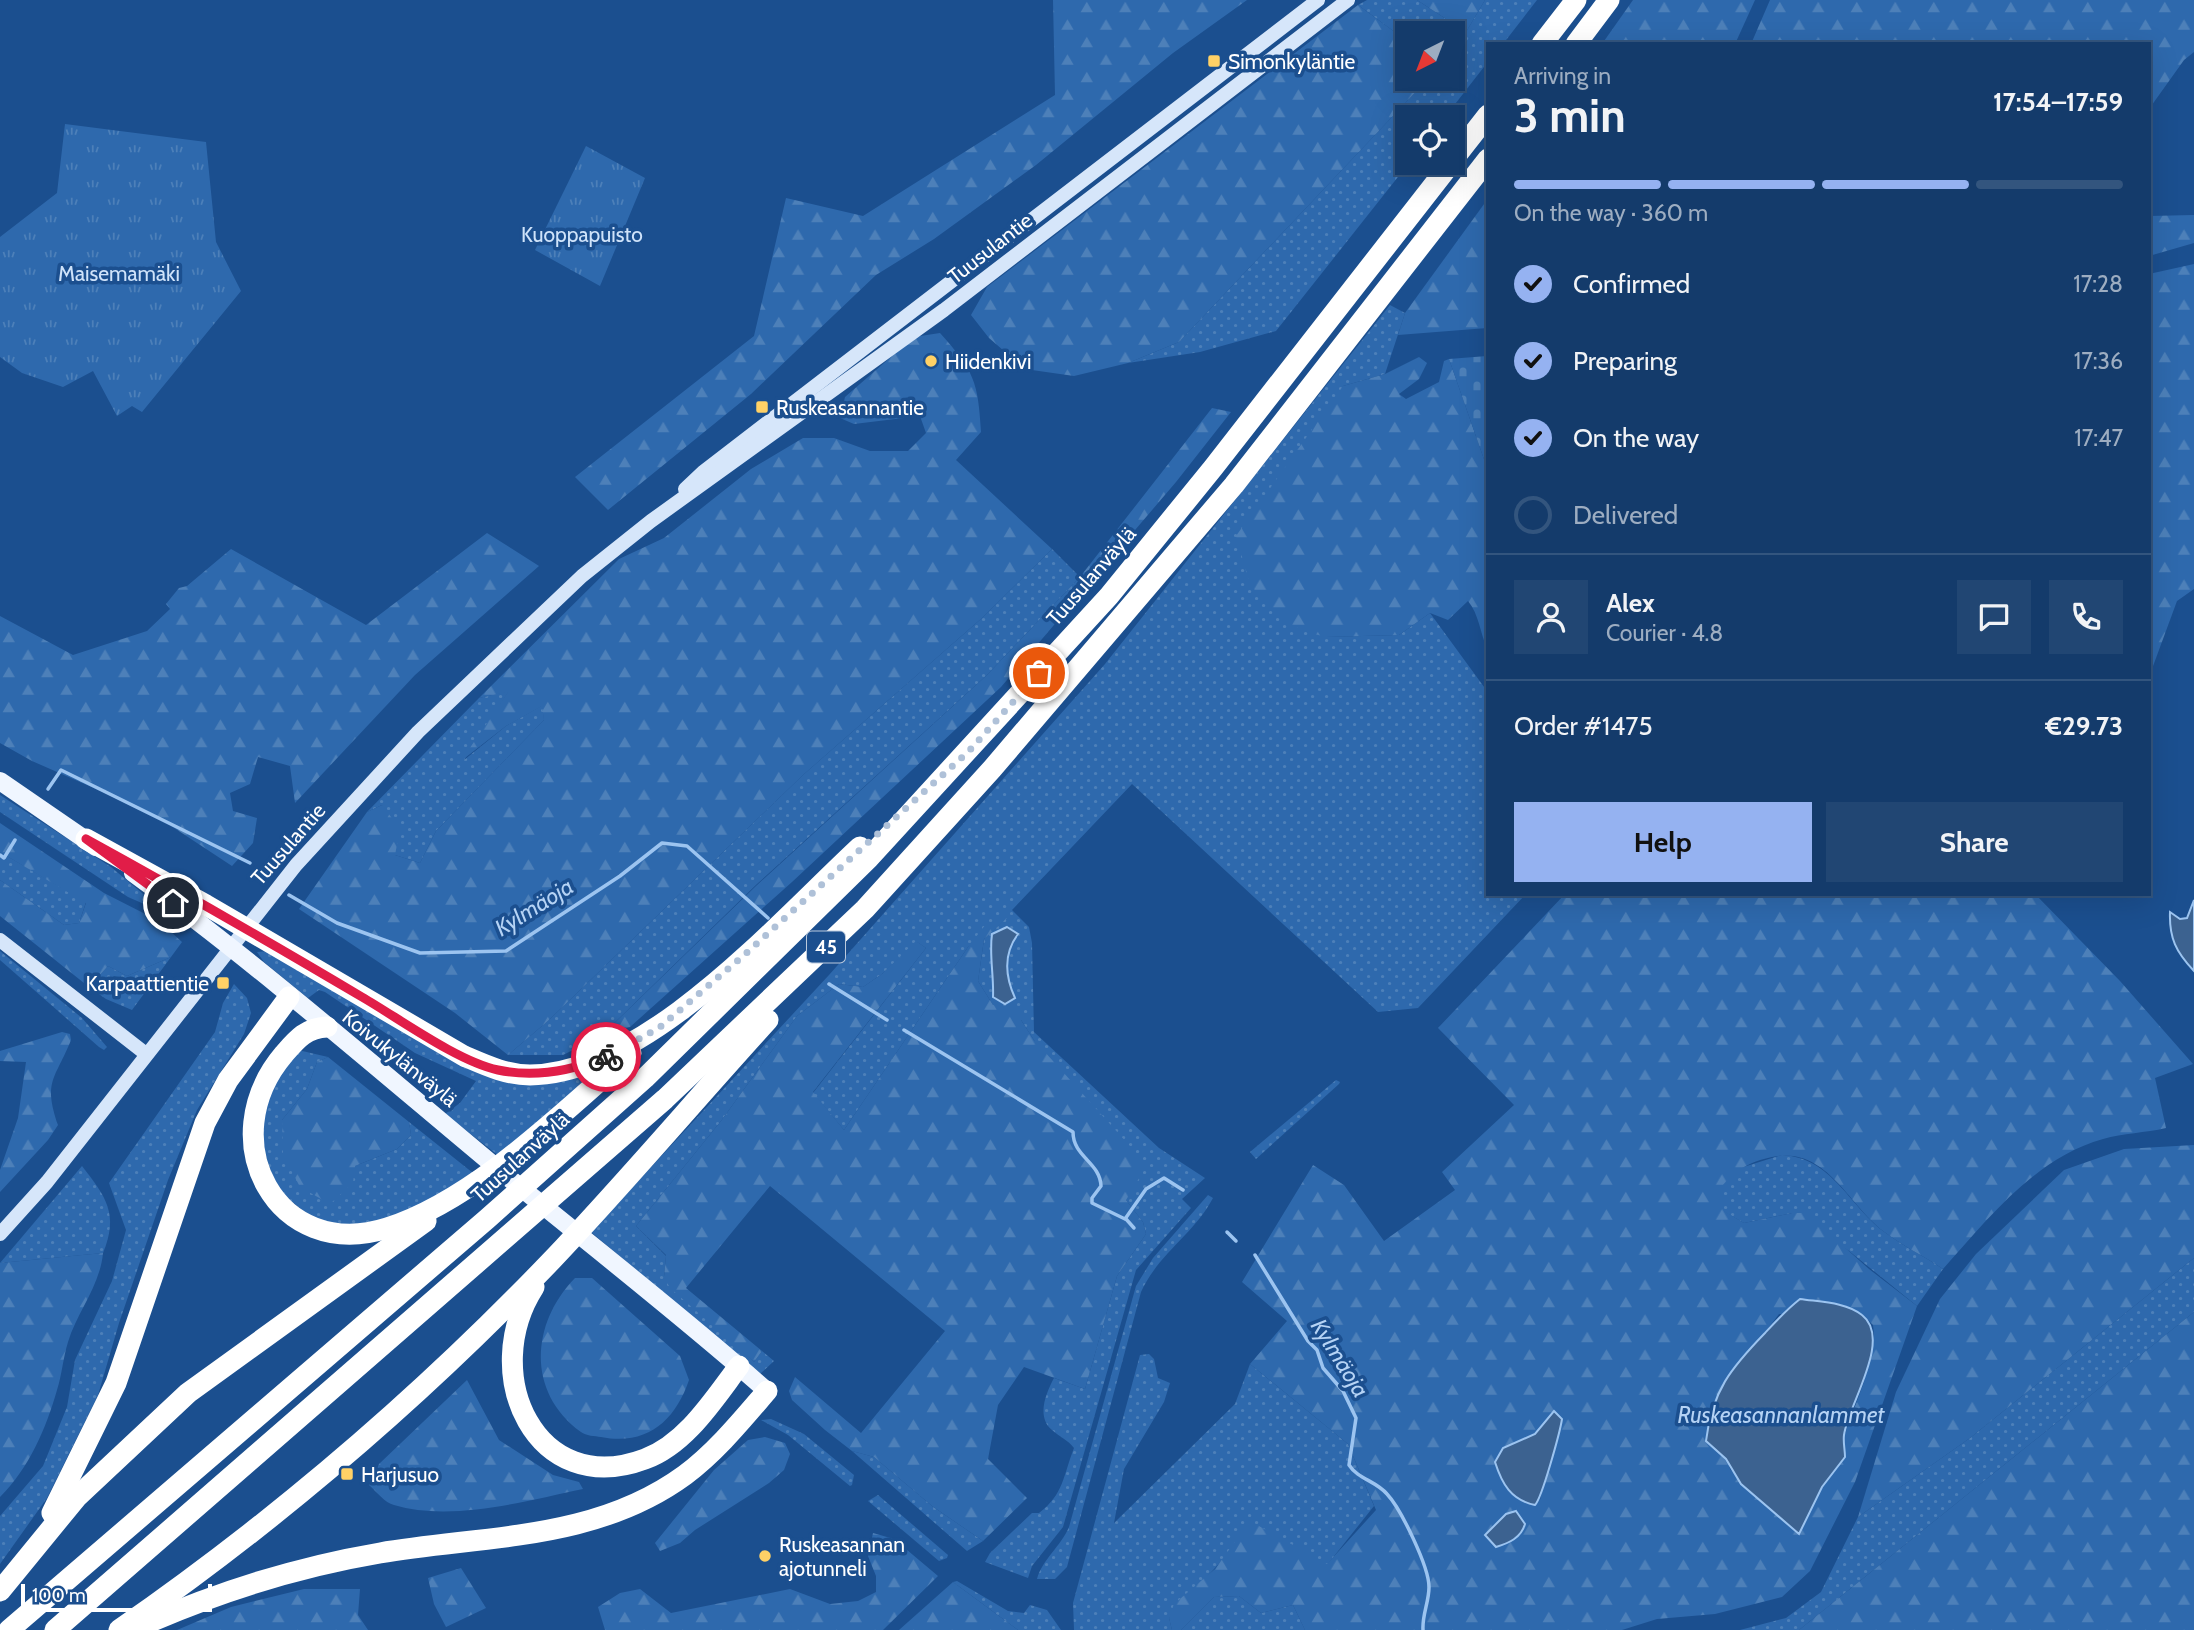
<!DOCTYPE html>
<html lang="en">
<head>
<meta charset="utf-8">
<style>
  body { margin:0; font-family:Cabin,sans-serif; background:#214673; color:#f1f3f6; height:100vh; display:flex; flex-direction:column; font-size:26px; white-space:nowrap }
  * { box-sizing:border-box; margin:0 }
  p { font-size:23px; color:#9dadc1 }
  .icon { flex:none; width:38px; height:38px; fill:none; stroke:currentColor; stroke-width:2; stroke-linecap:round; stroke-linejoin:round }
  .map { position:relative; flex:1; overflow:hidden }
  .panel { position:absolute; left:1486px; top:42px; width:665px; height:854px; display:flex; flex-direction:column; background:#143b6b; border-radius:0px; box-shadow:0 7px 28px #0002,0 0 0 2px #33557e }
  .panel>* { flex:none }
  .needle { width:46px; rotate:222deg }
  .controls { position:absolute; left:1395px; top:21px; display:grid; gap:14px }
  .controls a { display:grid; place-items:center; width:70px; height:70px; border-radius:0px; background:#143b6b; box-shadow:0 7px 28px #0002,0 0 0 2px #33557e; font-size:35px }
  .scale { position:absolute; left:21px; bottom:18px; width:191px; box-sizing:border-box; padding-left:7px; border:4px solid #fff; border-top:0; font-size:19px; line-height:24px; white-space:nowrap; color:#fff; -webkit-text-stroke:5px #1b4f8f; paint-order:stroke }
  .pin { position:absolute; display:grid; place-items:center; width:60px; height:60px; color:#fff; margin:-30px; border:4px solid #fff; border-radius:50%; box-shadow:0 2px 7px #0007 }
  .courier { position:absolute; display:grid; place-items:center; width:70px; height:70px; margin:-35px; border:5px solid #e11d48; border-radius:50%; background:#fff; color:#222; box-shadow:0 2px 9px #0007 }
  .overview em { font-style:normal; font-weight:700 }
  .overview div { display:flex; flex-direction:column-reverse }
  .overview { display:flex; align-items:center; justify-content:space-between; height:119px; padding:0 28px }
  h1 { font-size:46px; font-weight:700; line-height:52px }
  .bar { display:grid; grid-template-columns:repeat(4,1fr); gap:10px 7px; align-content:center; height:84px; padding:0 28px }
  .bar i { height:9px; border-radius:5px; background:#33557e }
  .bar .active { background:#95b2f1 }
  .bar p { grid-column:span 4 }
  .line { display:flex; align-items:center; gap:18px; padding:0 28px; border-top:2px solid #33557e }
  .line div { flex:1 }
  .round { display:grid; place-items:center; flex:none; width:74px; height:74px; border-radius:0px; background:#214673 }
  ol { padding:0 28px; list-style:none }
  li { display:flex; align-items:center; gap:21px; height:77px }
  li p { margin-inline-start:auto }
  li .icon { padding:7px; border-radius:50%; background:#95b2f1; color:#111; stroke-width:4 }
  li:last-child { color:#9dadc1 }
  li i { width:38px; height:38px; border:4px solid #33557e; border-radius:50% }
  .cta { display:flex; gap:14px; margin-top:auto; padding:14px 28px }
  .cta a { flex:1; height:80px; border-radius:0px; background:#95b2f1; color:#111; font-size:28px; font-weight:700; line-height:80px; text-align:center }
  .cta a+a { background:#214673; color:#f1f3f6 }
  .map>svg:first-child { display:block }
  .grass { fill:url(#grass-dots); fill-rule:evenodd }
  .forest { fill:url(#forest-firs); fill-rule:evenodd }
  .cemetery { fill:url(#cemetery-stones) }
  .park { fill:url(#park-tufts) }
  .water { fill:#3c6290; stroke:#9cc4f0; stroke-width:2 }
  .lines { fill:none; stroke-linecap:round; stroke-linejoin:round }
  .stream { stroke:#9cc4f0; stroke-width:3.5 }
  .secondary { stroke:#d6e6fa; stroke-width:14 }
  .primary { stroke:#f0f6ff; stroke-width:18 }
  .motorway { stroke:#fff; stroke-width:21 }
  .done { stroke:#afc1d8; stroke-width:7; stroke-dasharray:0 12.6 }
  .route { stroke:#e11d48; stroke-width:9 }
  .poi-dot { fill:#ffd166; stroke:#1b4f8f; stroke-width:2.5 }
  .labels { text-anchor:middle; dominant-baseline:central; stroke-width:7; stroke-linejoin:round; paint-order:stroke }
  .shield { fill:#1b4f8f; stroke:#bbcadd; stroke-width:2 }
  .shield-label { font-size:19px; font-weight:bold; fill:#fff }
  .poi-label { font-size:21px; fill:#fff; stroke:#1b4f8f; text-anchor:start }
  .park-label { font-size:21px; fill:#cfe3fa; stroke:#1b4f8f }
  .street-label { font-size:21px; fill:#fff; stroke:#1b4f8f }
  .water-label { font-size:23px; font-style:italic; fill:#b5d3f5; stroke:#1b4f8f }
</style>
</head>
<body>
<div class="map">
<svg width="2194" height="1630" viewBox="0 0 2194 1630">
  <defs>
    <pattern id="grass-dots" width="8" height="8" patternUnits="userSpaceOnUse" patternTransform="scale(1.75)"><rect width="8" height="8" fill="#2e69ad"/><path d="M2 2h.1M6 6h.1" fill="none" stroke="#4d80b9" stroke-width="1.8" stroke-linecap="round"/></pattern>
    <pattern id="forest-firs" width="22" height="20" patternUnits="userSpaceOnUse" patternTransform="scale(1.75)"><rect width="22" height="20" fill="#2e69ad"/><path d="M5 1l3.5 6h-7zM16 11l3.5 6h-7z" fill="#4d80b9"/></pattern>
    <pattern id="cemetery-stones" width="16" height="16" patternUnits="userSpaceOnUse" patternTransform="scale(1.75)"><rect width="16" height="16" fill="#2e69ad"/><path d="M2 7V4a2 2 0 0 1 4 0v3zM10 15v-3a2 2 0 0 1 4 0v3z" fill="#4d80b9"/></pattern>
    <pattern id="park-tufts" width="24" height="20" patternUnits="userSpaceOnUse" patternTransform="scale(1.75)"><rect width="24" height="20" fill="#2e69ad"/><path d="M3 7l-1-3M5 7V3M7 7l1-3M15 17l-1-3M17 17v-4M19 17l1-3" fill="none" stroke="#4d80b9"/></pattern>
  </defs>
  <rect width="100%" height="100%" fill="#1b4f8f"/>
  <g class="grass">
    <polygon points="1367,0 1417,0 1466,32 1485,0 1537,0 1503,44 1488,44 1487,63 1445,117 1407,117 1409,163 1276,331 1200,352 1128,363 1179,342 1428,79 1452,79 1452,33 1407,33 1407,41 1358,5"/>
    <path d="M1390,305L1405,313L1385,374L1343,386L1326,637L1399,635L1430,613L1487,691L1488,894H1526L1418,1008L1378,1012L1132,784L1012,910L1029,927L1032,943L1034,1032L1159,1148L1205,1178L1182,1199L1191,1208L1136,1270L1063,1527L1032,1566L1028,1578L985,1562L990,1553L1032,1513H1039C1064,1494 1063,1476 1074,1448C1068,1440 1060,1437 1052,1430C1036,1417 1046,1393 1054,1378L1085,1389L1117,1276L1146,1234L1143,1222L1126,1200L1034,1040L1021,1020L993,1005L978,981L984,939L1005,919L968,947L844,1130L813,1093L926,948L917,942L882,974L863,987L839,984L797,1016L721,1121L636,1226L666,1256L664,1276L754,1362L762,1351L774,1361L760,1374L591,1232L829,975L1105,664ZM990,946H1009L1007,981L993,996L994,965Z"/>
    <polygon points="1052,549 1080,577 987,675 757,884 601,1036 563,1055 508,1055 549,1020 803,775 982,618"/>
    <polygon points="509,691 464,760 506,726 543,705 544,720 436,831 420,863 395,855 382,805 367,812 479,698"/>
    <polygon points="0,795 111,867 167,914 128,897 0,812"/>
    <polygon points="0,852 86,902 79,923 64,925 0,880"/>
    <polygon points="0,951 82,1018 107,1047 104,1050 99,1047 0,960"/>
    <polygon points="268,951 462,1064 602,1068 499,1156 445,1114 460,1103 476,1081 415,1053 325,992 319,990 308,998 264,962 257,952"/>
    <polygon points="171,957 132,1010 106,999 89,987 108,966 127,976"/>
    <polygon points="234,984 247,998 251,1013 244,1034 197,1110 168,1180 119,1323 98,1395 47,1498 0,1564 0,1516 43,1466 67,1407 75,1360 112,1281 126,1230 109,1183 215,1032 223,1003"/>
    <polygon points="298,1050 328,1057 317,1062 307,1089 282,1120 355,1166 397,1149 411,1135 409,1122 473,1173 443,1199 360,1228 318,1222 277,1190 258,1132 273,1085"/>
    <polygon points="1336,1080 1340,1082 1339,1084 1256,1159 1250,1152"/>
    <path d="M1782,1155C1832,1158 1848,1204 1883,1231C1901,1245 1924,1256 1943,1269L1917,1306L1849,1251L1792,1213L1744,1223L1723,1211L1721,1186L1737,1169Z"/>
    <path d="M82,1166C106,1197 119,1214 103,1253L0,1263Z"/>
    <path d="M1208,1195L1213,1198C1194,1234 1159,1253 1141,1292L1067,1567L1055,1579H1037C1042,1560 1061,1546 1069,1527L1136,1286L1153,1258Z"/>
    <polygon points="2194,1258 2194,1312 1799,1630 1740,1630 1786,1618 1821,1592 1858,1517 1970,1438"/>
    <polygon points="1149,1354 1154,1359 1158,1378 1170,1383 1164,1402 1124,1469 1114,1523 1235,1404 1250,1364 1348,1444 1374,1506 1327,1565 1226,1556 1169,1618 1172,1630 1074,1630 1073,1603 1140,1355"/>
    <polygon points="771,1419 804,1434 854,1475 852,1485 850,1486 788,1435 761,1420"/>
    <polygon points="852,1451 874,1457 932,1506 983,1541 967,1551"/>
    <polygon points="878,1495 948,1555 947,1558 939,1561 868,1501"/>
    <polygon points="957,1581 1008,1611 1024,1613 1030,1605 1047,1610 1061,1630 1018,1630 953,1582"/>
    <polygon points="1239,1596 1261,1613 1293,1605 1305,1630 1181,1630 1214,1597"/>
  </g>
  <g class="forest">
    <polygon points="1053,0 1247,0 1173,53 1036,165 934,239 876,275 751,394 608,510 575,477 754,336 786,198 863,216 1055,95"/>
    <polygon points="1417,0 1485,0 1466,32"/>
    <polygon points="1633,0 1755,0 1735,44 1602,44"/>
    <polygon points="1770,0 2194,0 2194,52 2184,60 2149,109 2149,44 1751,44"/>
    <polygon points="1358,5 1407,41 1407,79 1428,79 1179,342 1128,363 1074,376 1025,369 989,338 971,315 987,287"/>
    <polygon points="1487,200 1487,328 1398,335 1405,313"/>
    <polygon points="2194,215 2194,243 2149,256 2149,216"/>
    <polygon points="2194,264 2194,589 2177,601 2149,677 2149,274"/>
    <path d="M940,333C974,371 978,381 981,432L956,460L1052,549L982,618L803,775L549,1020L508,1055L455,1013L299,909L367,812L382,805L400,829L395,855L420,863L436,831L544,720L542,706L506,726L461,761L508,692L479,698L619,559L664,538L751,469L803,438H834L870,451H908L926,433L920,416L854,424L840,418L845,397L914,337Z"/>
    <path d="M1419,357L1427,363L1419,379L1399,394L1406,399L1439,382L1444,361L1449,359L1487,468V648C1480,633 1479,614 1468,601L1448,620L1430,613L1399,635L1326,637L1303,631L1282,619L1250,585L1236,536L1343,386L1385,374Z"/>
    <polygon points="1212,408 1231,412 1176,482 1001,687 792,882 630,1027 601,1036 757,885 987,675 1080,577"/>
    <polygon points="487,533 539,566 415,675 295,803 290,766 258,757 250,784 230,793 233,811 257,818 253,843 232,866 153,814 32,761 0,743 0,616 73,655 147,631 170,609 166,604 179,588 187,586 231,549 366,625"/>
    <polygon points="0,823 104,893 159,921 182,942 171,957 127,976 108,966 89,987 0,916 0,880 64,925 79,923 86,903 0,852"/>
    <path d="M1565,894H2035L2120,981L2193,1064L2155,1078L2166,1128C2145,1133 2123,1133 2103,1139C2035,1158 1988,1219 1943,1269C1924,1256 1901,1245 1883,1231C1847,1203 1826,1146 1772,1157C1749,1162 1737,1169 1722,1186L1724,1211L1744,1223L1792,1213H1806L1869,1269L1917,1306L1855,1482L1810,1571L1782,1597L1715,1614L1657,1619L1622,1630H1305L1293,1605L1261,1613L1239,1596L1214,1597L1181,1630H1172L1169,1618L1174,1604L1215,1569L1250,1521L1327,1564L1376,1510L1348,1444L1250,1364L1287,1321L1242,1282L1313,1165L1344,1185L1384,1241L1455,1190L1442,1172L1514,1105L1438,1028ZM1779,1314H1862L1873,1325L1874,1334L1864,1382L1844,1436L1845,1457L1822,1487L1799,1533L1730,1469L1727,1459L1767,1330ZM1554,1411L1562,1419C1558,1446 1546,1472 1540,1500L1503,1448L1535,1434Z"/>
    <polygon points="1007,918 984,939 978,981 993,1005 1020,1007 1021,1020 1034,1040 1147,1165 1126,1200 1143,1222 1146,1234 1117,1276 1085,1389 1024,1367 998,1405 988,1459 1027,1498 983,1541 932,1506 874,1457 852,1451 825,1430 792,1400 789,1391 795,1377 861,1433 945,1331 770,1186 686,1288 762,1351 754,1362 670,1288 664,1277 666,1255 636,1226 721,1121 797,1016 839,984 863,987 882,974 916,941 926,948 813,1092 844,1130 968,947 986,924"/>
    <path d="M62,1032L70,1034L71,1040C55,1080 43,1080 58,1125L48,1140L0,1192V1170L18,1118L26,1062L0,1061V1051Z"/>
    <polygon points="328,1057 409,1122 411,1135 397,1149 355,1166 353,1183 330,1204 300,1187 283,1154 282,1120 307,1089 317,1062"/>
    <polygon points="2194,1145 2194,1258 1970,1438 1858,1517 1896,1392 1940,1299 1976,1254 2064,1170 2124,1149"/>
    <path d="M103,1253C100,1286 77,1312 68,1342C63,1358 62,1374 57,1390C46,1429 29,1468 0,1497V1263Z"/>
    <path d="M575,1278H592L680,1356L689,1380C675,1421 647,1446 601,1437C595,1436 586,1436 581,1432C526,1392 531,1323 575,1278Z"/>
    <polygon points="2194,1312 2194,1630 1799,1630"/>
    <path d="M467,1380L499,1440L553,1475L579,1482L583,1489C526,1501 451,1522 394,1505C385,1503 376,1491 369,1485L379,1464Z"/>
    <polygon points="765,1437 785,1443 790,1454 784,1470 769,1483 695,1530 680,1543 660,1551 655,1543 714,1470 748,1440"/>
    <polygon points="873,1533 894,1539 938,1576 883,1630 605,1630 598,1607 620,1593 640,1589 671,1613 790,1589 830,1604 858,1601 876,1592 876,1576 868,1556"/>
    <polygon points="461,1568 486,1608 446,1627 434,1604 428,1578"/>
    <polygon points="953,1582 1018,1630 899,1630"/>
    <polygon points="304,1589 360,1589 358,1615 368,1630 177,1630 231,1607"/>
  </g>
  <polygon class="cemetery" points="1487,356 1488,356 1487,468 1449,359"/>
  <g class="park">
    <polygon points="65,124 206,142 216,242 241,291 142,412 132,406 117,416 93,371 63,387 22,373 0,357 0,237 57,193"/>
    <polygon points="586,146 645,178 600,286 535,250"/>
  </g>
  <g class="water">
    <path d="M2194,900V971C2176,952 2169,938 2170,912L2180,919L2187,918Z"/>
    <path d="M1007,927L1018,934C1003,954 1005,976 1015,998L1005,1004L993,997C994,976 989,954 992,934Z"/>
    <path d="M1800,1299C1820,1302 1846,1302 1862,1315C1893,1339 1848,1405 1844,1435C1843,1442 1845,1450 1845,1457L1822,1487L1799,1534L1741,1484L1726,1459L1706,1441C1712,1391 1731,1368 1765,1333C1777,1320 1786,1310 1800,1299Z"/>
    <path d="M1554,1411L1562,1419C1560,1432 1542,1498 1535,1505C1511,1500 1502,1484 1495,1462L1503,1448L1535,1434Z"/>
    <path d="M1516,1511L1525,1524C1521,1538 1509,1543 1496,1547L1485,1535L1506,1514Z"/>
  </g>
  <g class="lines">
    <g class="stream">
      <polyline points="48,789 61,770 250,863"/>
      <polyline points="0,855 4,858 15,840"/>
      <polyline points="289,895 337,923 420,953 506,951 620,876 662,843 687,846 768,918"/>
      <polyline points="829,984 887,1020"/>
      <path d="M904,1030L1073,1132C1073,1157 1100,1162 1101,1186L1092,1198V1203L1125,1219L1146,1189L1164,1178L1183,1190"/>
      <polyline points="1126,1219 1134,1228"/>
      <polyline points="1227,1232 1236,1241"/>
      <path d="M1255,1255L1308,1341L1317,1350L1323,1368L1343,1391L1356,1418L1349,1465C1358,1479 1376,1481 1387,1494C1401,1509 1429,1567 1429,1587C1429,1602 1422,1615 1423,1630"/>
    </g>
    <g class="secondary">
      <polyline points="685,489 703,472 1318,0"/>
      <polyline points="0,940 146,1054"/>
      <polyline points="0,1234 47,1182 296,865 418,732 582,576 651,521 944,310 1348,0"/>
    </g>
    <g class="primary">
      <polyline points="0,781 96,847"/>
      <path d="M133,873C259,965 378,1069 498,1169C588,1243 680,1314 767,1391"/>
    </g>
    <g class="motorway">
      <polyline points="1542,44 1576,0"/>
      <polyline points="1576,44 1609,0"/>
      <polyline points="1452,161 1488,115"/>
      <path d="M86,839L206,905L464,1056C485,1065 506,1075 530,1075C646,1074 778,923 860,847"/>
      <path d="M327,1027C306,1028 297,1039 284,1054C211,1140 277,1263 387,1228C475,1200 562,1113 631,1053"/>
      <path d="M534,1287C478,1374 536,1500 645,1459C686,1444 714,1399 739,1366"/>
      <polyline points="52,1513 116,1383 205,1123 228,1080 289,997"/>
      <polyline points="0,1591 77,1497 188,1393 426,1221"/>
      <path d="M141,1626C218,1592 297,1567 380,1553C485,1535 595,1541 685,1475C716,1452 742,1420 767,1391"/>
      <polyline points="9,1630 487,1219 645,1078 869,858 1109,596 1213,468 1451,163"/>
      <polyline points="55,1630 665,1099 865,909 992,769 1234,485 1488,159"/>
      <path d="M119,1630C276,1521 420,1398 552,1260C626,1182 696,1099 768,1020"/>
    </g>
  </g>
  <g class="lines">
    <polyline class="done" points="606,1057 659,1028 743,956 969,751 1039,673"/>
    <path class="route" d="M173,903L86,839C179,890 271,943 362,997C400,1019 457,1061 498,1070C536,1078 571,1071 606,1057"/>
  </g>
  <g class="poi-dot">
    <rect x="1207" y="54" width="14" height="14" rx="3.5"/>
    <circle cx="931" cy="361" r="7"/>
    <rect x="755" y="400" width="14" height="14" rx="3.5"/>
    <rect x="216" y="976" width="14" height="14" rx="3.5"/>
    <rect x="340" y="1467" width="14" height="14" rx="3.5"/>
    <circle cx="765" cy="1556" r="7"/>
  </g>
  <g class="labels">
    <rect class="shield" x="807" y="931.5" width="38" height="31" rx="5"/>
    <g class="shield-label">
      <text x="826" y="947">45</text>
    </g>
    <g class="poi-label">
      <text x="1228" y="61">Simonkyläntie</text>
      <text x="945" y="361">Hiidenkivi</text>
      <text x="776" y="407">Ruskeasannantie</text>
      <text x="209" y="983" text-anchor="end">Karpaattientie</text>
      <text x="361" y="1474">Harjusuo</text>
      <text x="779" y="1544">Ruskeasannan<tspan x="779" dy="24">ajotunneli</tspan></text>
    </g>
    <g class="park-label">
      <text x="582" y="234">Kuoppapuisto</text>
      <text x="119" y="273">Maisemamäki</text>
    </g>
    <g class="street-label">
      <text transform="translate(990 248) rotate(-38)">Tuusulantie</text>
      <text transform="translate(1091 576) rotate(-49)">Tuusulanväylä</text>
      <text transform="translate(288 844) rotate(-49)">Tuusulantie</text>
      <text transform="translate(400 1058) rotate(39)">Koivukylänväylä</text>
      <text transform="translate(520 1157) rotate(-42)">Tuusulanväylä</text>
    </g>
    <g class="water-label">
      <text transform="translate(534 907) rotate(-32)">Kylmäoja</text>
      <text transform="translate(1340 1358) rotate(58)">Kylmäoja</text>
      <text x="1781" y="1415">Ruskeasannanlammet</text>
    </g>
  </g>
</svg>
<div class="controls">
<a><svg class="needle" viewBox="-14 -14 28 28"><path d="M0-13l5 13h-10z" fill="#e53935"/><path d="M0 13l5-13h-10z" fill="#9dadc1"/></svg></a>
<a><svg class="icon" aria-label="locate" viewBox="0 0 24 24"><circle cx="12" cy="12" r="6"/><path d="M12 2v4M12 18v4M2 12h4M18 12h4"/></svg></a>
</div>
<div class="scale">100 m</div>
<div class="pin" style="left:1039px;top:673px;background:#ea580c"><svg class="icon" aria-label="bag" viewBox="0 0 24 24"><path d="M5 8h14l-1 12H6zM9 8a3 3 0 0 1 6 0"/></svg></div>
<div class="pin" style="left:173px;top:903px;background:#1f2937"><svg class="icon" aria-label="home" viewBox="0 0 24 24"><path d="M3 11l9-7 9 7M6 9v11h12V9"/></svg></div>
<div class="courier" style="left:606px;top:1057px"><svg class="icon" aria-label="bike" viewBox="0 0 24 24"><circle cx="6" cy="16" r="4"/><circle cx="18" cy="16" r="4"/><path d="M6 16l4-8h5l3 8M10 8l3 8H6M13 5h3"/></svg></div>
<section class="panel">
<div class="overview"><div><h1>3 min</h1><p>Arriving in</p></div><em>17:54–17:59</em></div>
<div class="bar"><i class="active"></i><i class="active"></i><i class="active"></i><i></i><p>On the way · 360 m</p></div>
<ol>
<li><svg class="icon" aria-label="check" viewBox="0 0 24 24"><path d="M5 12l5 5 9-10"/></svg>Confirmed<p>17:28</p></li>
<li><svg class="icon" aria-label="check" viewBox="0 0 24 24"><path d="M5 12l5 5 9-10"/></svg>Preparing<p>17:36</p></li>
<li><svg class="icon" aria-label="check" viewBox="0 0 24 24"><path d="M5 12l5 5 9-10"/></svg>On the way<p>17:47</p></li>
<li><i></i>Delivered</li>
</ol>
<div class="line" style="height:126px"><a class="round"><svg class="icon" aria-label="person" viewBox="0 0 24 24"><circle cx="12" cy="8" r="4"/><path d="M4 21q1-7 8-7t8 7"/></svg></a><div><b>Alex</b><p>Courier · 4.8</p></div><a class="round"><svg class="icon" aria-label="chat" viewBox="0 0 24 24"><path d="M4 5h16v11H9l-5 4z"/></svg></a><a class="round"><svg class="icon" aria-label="phone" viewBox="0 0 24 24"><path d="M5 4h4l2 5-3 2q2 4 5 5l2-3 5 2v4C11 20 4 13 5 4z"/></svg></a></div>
<div class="line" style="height:91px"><div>Order #1475</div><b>€29.73</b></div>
<div class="cta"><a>Help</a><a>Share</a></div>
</section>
</div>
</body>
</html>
